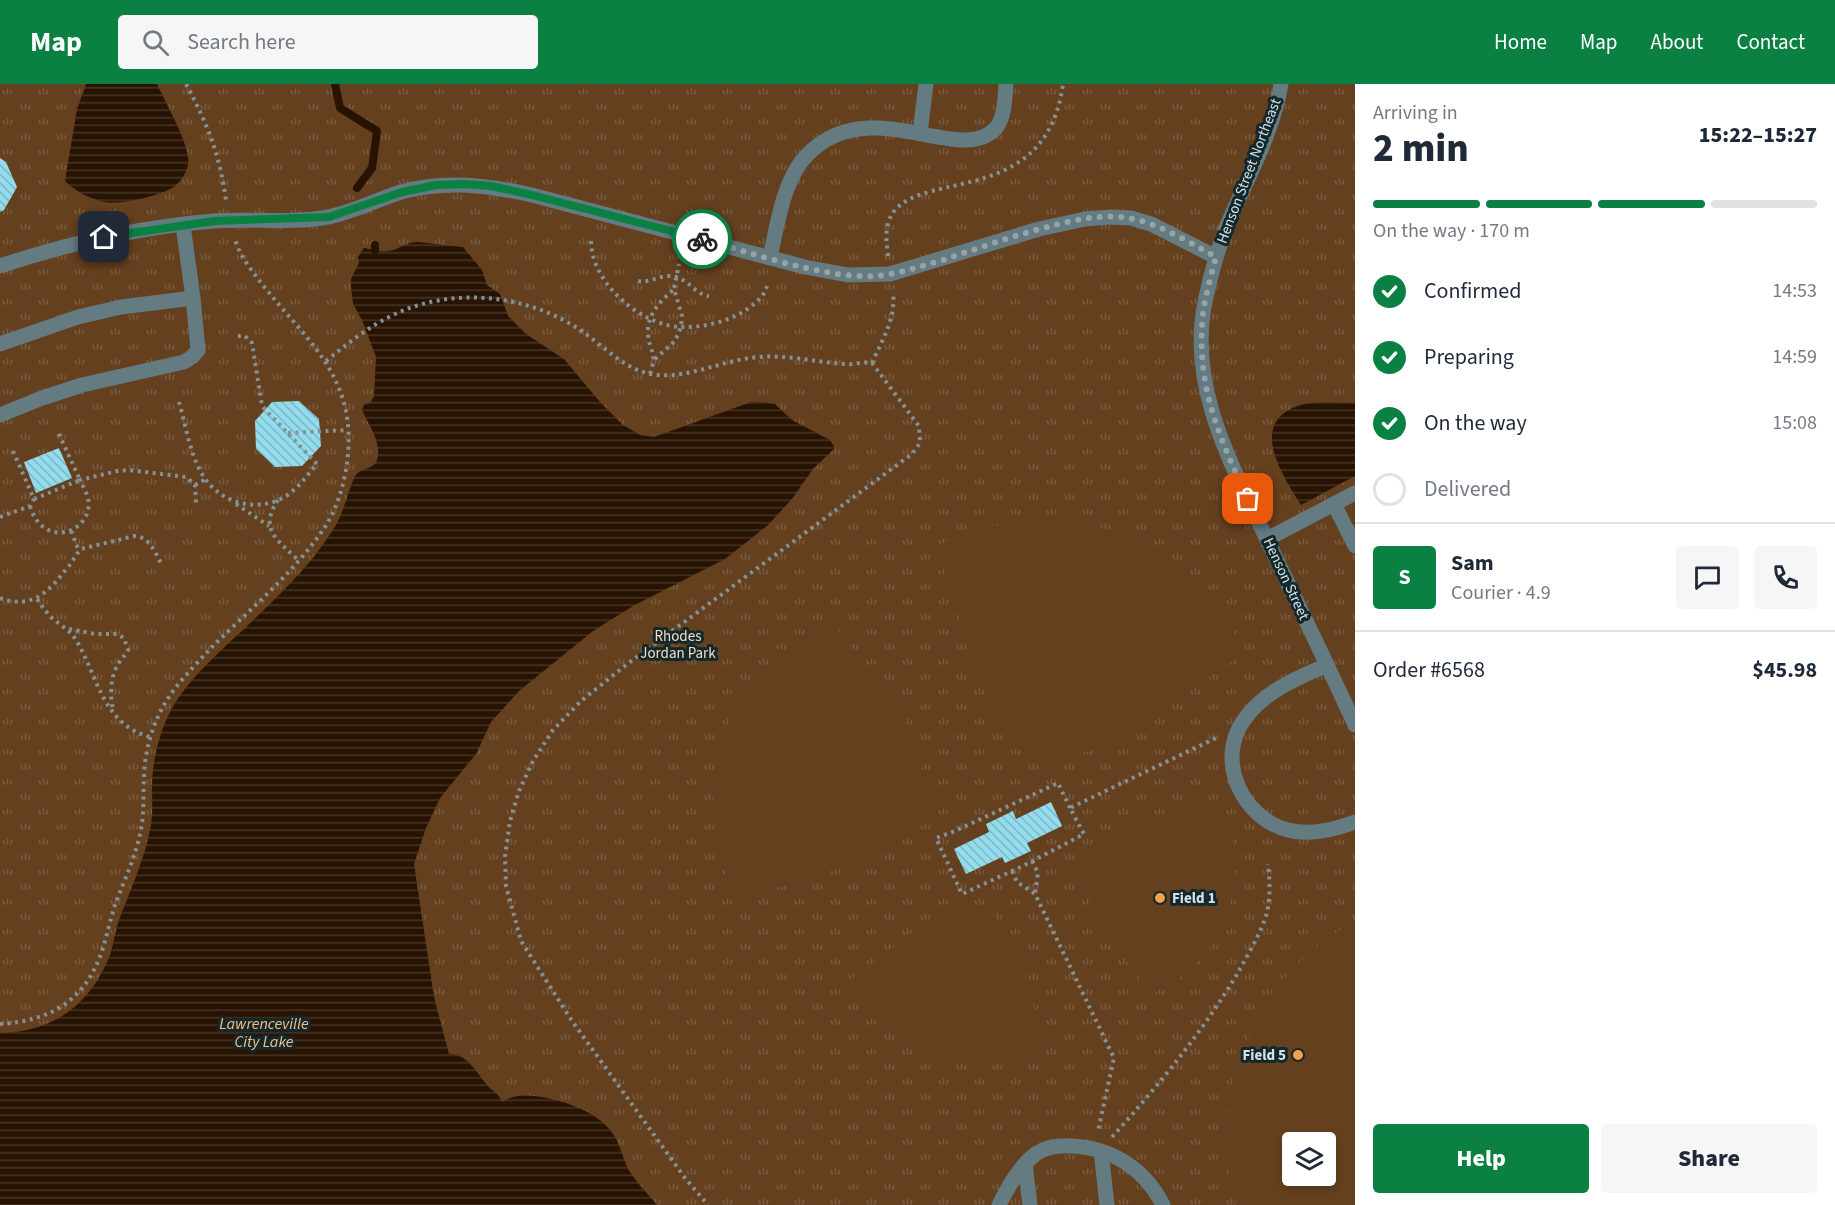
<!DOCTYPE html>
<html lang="en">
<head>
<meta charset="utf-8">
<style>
  body { margin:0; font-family:"Source Sans 3",sans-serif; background:#f6f6f7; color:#1f2937; height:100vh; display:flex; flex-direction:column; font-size:22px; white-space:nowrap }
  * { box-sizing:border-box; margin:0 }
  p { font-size:20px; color:#747a83 }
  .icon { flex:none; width:33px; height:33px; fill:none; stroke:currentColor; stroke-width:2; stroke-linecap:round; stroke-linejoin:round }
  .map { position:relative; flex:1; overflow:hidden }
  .sheet { display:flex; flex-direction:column; background:#fff; width:480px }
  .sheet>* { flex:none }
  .fabs { position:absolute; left:1282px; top:1048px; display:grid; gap:12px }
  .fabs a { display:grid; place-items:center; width:54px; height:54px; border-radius:6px; background:#fff; box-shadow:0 3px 9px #0003; font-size:30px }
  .pin { position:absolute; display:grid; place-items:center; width:51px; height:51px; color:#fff; margin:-26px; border-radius:12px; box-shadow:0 3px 9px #0006 }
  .courier { position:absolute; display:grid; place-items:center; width:60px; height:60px; margin:-30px; border:4px solid #0b8043; border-radius:50%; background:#fff; color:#222; box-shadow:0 2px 8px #0007 }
  .head em { font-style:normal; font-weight:800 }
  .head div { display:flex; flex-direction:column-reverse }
  .head { display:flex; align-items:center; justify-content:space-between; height:102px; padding:0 18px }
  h1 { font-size:39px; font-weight:800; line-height:45px }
  .bar { display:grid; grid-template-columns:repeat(4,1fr); gap:9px 6px; align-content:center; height:72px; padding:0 18px }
  .bar i { height:8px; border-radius:4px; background:#e0e1e3 }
  .bar .active { background:#0b8043 }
  .bar p { grid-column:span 4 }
  .line { display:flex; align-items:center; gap:15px; padding:0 18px; border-top:2px solid #e0e1e3 }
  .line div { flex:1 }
  .round { display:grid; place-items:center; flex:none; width:63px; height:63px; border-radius:6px; background:#f6f6f7 }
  ol { padding:0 18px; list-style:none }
  li { display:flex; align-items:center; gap:18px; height:66px }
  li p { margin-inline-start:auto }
  li .icon { padding:6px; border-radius:50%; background:#0b8043; color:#fff; stroke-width:4 }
  li:last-child { color:#747a83 }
  li i { width:33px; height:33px; border:3px solid #e0e1e3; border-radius:50% }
  .action { display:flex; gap:12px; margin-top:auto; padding:12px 18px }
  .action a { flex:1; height:69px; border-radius:6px; background:#0b8043; color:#fff; font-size:24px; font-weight:800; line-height:69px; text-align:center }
  .action a+a { background:#f6f6f7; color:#1f2937 }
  header { display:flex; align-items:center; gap:36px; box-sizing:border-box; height:84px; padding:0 30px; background:#0b8043; color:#fff }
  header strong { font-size:28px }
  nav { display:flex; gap:33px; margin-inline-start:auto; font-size:21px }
  .search { width:420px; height:54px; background:#f6f6f7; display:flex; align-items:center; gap:15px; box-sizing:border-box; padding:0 21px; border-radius:6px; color:#747a83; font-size:22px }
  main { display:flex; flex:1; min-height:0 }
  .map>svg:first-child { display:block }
  .park { fill:url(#park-tufts); fill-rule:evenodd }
  .pitch { fill:#65401e; fill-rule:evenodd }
  .water { fill:url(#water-rules) }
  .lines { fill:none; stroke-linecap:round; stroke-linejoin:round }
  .stream { stroke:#281302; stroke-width:8 }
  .building { fill:url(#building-back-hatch) }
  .path { stroke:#829296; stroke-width:4; stroke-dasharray:3 4.5; stroke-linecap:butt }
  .minor { stroke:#637b81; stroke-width:15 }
  .done { stroke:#95a4a7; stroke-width:6; stroke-dasharray:0 10.8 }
  .route { stroke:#0b8043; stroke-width:8 }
  .poi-dot { fill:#f9a04c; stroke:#13282d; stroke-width:2 }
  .labels { text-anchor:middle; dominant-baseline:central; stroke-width:6; stroke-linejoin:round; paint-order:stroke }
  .street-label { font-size:15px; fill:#d5e1e4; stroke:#13282d }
  .park-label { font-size:15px; fill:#f7dcc5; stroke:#13282d }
  .poi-label { font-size:15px; font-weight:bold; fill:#d5e1e4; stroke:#13282d; text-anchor:start }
  .water-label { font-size:16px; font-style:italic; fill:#fdba82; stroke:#13282d }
</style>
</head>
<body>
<header>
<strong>Map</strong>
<div class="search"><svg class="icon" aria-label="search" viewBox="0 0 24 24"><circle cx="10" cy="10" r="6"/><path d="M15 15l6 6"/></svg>Search here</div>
<nav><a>Home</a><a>Map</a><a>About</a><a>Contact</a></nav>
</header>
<main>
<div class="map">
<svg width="1355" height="1121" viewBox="0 0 1355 1121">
  <defs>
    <pattern id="park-tufts" width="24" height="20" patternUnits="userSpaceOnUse" patternTransform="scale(1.5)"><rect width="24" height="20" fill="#65401e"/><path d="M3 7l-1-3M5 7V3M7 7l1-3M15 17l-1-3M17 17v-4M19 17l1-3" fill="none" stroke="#7a5b3f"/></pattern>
    <pattern id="water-rules" width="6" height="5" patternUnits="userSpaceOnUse" patternTransform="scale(1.5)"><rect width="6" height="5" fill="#281302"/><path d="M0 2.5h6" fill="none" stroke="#463527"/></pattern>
    <pattern id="building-back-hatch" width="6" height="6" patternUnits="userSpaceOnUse" patternTransform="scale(1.5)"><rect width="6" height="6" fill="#93dced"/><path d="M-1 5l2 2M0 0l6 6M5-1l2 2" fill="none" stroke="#7eb6c3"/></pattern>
  </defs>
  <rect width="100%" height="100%" fill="#1d3237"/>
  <path class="park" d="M0,0H1355V1121H0ZM1293,1059H1326V1092H1293Z"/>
  <g class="pitch">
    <path d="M1056,436C1143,446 1209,486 1244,569L1124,651L1085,669L1075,666C1056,685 1010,676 1013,644L999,638L978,593L937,463C973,441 1015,437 1056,436Z"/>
    <path d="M832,538L902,633L923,678L921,687C944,709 931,749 898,750L895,760L857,779L738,816C684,709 720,586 832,538Z"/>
    <path d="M1216,720C1220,726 1225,733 1227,740C1245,788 1231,847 1194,883C1181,895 1166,902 1151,910L1092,830C1091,812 1085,814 1081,800C1076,778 1091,757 1113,755C1123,735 1193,725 1216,720Z"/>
    <path d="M963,826H977L988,829L993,831L1003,844L1025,883L1042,962C967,1003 888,971 853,895L914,847L944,836L948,831Z"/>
    <path d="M1355,837V1121H1236C1202,1011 1257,892 1355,837ZM1293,1059H1326V1092H1293Z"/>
  </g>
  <g class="water">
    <path d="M86,0H157C165,18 192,64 188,81C186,90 180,99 172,104C158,112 121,121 105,118C90,115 75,107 65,97L77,25Z"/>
    <path d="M417,158L463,163L482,186L487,201L500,210L508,232L526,250L564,275L600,318L623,341L640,351L654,353L751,318H765L775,320L792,336L830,356L835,364L813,385L792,415L768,441L725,475L633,522L593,547L519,607L491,638L476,670L440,714L426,744L414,780L434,913L449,970C466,969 477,988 486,1000C492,1007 499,1009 502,1018C516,1009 531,1011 547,1014C574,1020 607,1032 618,1059C622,1068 624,1077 628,1085C636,1098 647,1109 657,1121H0V949C54,948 91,920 110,871C114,859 115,847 119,836C131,804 145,775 151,741C153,727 152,714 152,700C153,675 159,649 171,626C185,599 220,567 243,546C273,517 306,487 329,452C344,431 345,416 354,394C359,382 376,388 378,372C380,354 367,340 362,325L364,321L371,318L374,312L376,273L362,236L353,220L351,203V195L359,179L358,173L364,164C372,165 380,169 389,167C400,165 404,159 417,158Z"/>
    <path d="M1355,319V392L1301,421C1285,395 1248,342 1295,323C1313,316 1336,319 1355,319Z"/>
  </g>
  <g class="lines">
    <g class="stream">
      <polyline points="335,0 340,24 377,47 372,84 357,104"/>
      <polyline points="375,166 375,161"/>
    </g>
  </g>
  <g class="building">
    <polygon points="0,74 6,78 17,103 4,126 0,128"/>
    <polygon points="299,317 319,335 321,362 302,382 275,383 256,365 255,337 272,318"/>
    <polygon points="59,364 72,394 36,409 24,378"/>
    <polygon points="1051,718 1062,742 1027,759 1031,767 1005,779 1002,773 966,790 954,765 989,748 986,740 1013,727 1016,735"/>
  </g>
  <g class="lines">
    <g class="path">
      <path d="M186,0C208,41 220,71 226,117"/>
      <path d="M591,157C591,198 640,241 680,243C703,244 732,237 750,223C758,217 764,212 767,202"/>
      <path d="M888,172C887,161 885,150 888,139C906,79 1045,132 1063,0"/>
      <path d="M638,197C651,200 660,189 676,193C690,197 696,211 709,212"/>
      <polyline points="655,275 675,257 681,243 682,232 674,205 679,180"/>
      <path d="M326,277C347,260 368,243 393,231C453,202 529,210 583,248C606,264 627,288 657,291C687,294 720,278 750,274C782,269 813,278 845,280C854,281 863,277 872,279L919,342L920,359L912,370L626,581L581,617L553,646L533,677L519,707L510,737L505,772L506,802L521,857L572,937L685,1094L708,1121"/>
      <path d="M872,279C882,256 896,235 893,209"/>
      <path d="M650,290C658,266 649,269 648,249C647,230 661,217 673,206"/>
      <path d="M179,318C186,342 190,372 204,393C222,421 261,430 289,410C300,402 308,390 317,380L262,322L252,259L245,252H234"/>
      <polyline points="288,349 348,346"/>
      <polyline points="13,367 34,415 80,396 58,348"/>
      <polyline points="195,401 206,395"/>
      <path d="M278,416C258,446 278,456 298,476"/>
      <polyline points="236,420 269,442"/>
      <path d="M30,422C44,468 95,447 88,414C86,408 83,402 80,396L117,387L129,386L186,393L195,401L196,419"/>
      <polyline points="0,433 30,422 34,415"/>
      <polyline points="71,447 79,467"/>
      <path d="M0,514C31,526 49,508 67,484C73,478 75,471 81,465L134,452C150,453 154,467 161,479"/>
      <path d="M37,515C42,522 46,528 52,534C60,541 70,546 76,556C98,592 102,640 150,653"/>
      <path d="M69,545L95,550H117L124,554L128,566C125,572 120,576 117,582C110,595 110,612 113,625"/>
      <polyline points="1070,724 1058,699 955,747 936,754 962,810 1023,782 1084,750 1070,724 1216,654"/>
      <polyline points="1032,777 1038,789 1035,810"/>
      <polyline points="1012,787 1017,798 1035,810 1114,974 1098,1047"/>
      <path d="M0,940C50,937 85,917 102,867C107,852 110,836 115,821C125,794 138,768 142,739C144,725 143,710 144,695C144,675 149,653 157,635C168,608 190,587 209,566C247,528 295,488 325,443C338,423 346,395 348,370C355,291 306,256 262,200C252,187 239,171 235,155"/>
      <path d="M1112,1053C1158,1002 1200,951 1236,892C1246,874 1258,854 1265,835C1271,817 1270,798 1268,780"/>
    </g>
    <g class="minor">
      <path d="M1281,0C1273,50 1245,98 1226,144C1217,168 1210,193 1205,218C1187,305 1234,384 1269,460C1298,520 1327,580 1355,641"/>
      <polyline points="920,49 926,0"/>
      <path d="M770,173C777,143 782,104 801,78C862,1 960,85 996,44C1005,33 1005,13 1006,0"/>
      <path d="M0,182C69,159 140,143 214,137C251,134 290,140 328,133C353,128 376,116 401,108C445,96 487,101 532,111L805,183L848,191L890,190L1039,145L1085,135L1111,133L1131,134L1151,140L1216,173"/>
      <polyline points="0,260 78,233 121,223 193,214 183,141"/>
      <polyline points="0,331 42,314 82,301 184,278 192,273 198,266 193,214"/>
      <polyline points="1334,420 1355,462"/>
      <polyline points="1267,455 1355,409"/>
      <path d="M1327,581C1297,594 1263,608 1244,636C1215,676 1242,734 1288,746C1310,752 1334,746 1355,738"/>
      <polyline points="1101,1067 1107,1121"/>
      <polyline points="1025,1080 1030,1121"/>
      <path d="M999,1121C1008,1103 1020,1081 1037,1069C1048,1062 1059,1061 1072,1062C1112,1064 1145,1085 1163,1121"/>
    </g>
  </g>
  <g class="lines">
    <path class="done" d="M702,155C753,169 824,195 876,192C899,190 921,182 943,176C979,164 1015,151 1052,142C1077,135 1107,129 1133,135C1162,141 1190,159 1216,173C1210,196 1203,218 1202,242C1198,306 1221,358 1248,415"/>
    <polyline class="route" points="104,153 214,137 329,133 402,108 436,101 464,100 491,102 532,111 702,155"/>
  </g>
  <g class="poi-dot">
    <circle cx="1160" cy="814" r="6"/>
    <circle cx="1298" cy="971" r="6"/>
  </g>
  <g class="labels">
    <g class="street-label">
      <text transform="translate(1249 87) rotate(-69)">Henson Street Northeast</text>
      <text transform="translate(1286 495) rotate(65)">Henson Street</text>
    </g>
    <g class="park-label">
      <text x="678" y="552">Rhodes<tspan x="678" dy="17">Jordan Park</tspan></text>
    </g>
    <g class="poi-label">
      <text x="1172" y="814">Field 1</text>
      <text x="1286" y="971" text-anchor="end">Field 5</text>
    </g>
    <g class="water-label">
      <text x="264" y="940">Lawrenceville<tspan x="264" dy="18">City Lake</tspan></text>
    </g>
  </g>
</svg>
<div class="fabs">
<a><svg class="icon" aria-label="layers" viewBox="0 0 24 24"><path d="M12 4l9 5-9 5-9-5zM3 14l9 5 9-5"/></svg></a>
</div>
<div class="pin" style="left:1248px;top:415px;background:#ea580c"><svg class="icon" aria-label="bag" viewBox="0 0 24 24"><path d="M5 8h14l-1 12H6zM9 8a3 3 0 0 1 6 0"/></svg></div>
<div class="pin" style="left:104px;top:153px;background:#1f2937"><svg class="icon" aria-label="home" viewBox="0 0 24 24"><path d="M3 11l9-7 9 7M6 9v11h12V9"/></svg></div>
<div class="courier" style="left:702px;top:155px"><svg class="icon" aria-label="bike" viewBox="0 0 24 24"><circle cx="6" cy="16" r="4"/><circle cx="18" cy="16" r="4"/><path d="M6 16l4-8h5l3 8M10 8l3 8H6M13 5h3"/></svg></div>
</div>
<section class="sheet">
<div class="head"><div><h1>2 min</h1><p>Arriving in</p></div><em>15:22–15:27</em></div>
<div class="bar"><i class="active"></i><i class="active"></i><i class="active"></i><i></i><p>On the way · 170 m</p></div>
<ol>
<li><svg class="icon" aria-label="check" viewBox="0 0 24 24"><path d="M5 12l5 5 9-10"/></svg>Confirmed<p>14:53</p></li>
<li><svg class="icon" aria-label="check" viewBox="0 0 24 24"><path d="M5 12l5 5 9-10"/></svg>Preparing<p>14:59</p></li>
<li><svg class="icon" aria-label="check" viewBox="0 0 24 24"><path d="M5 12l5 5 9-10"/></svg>On the way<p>15:08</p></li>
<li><i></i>Delivered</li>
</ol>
<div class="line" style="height:108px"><b class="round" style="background:#0b8043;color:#fff">S</b><div><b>Sam</b><p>Courier · 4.9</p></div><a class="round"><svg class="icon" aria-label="chat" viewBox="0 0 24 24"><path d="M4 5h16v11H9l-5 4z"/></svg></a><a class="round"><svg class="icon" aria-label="phone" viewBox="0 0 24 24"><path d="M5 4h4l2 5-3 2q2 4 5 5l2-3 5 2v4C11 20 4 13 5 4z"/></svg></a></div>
<div class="line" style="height:78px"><div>Order #6568</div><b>$45.98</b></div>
<div class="action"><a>Help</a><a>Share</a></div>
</section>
</main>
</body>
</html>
